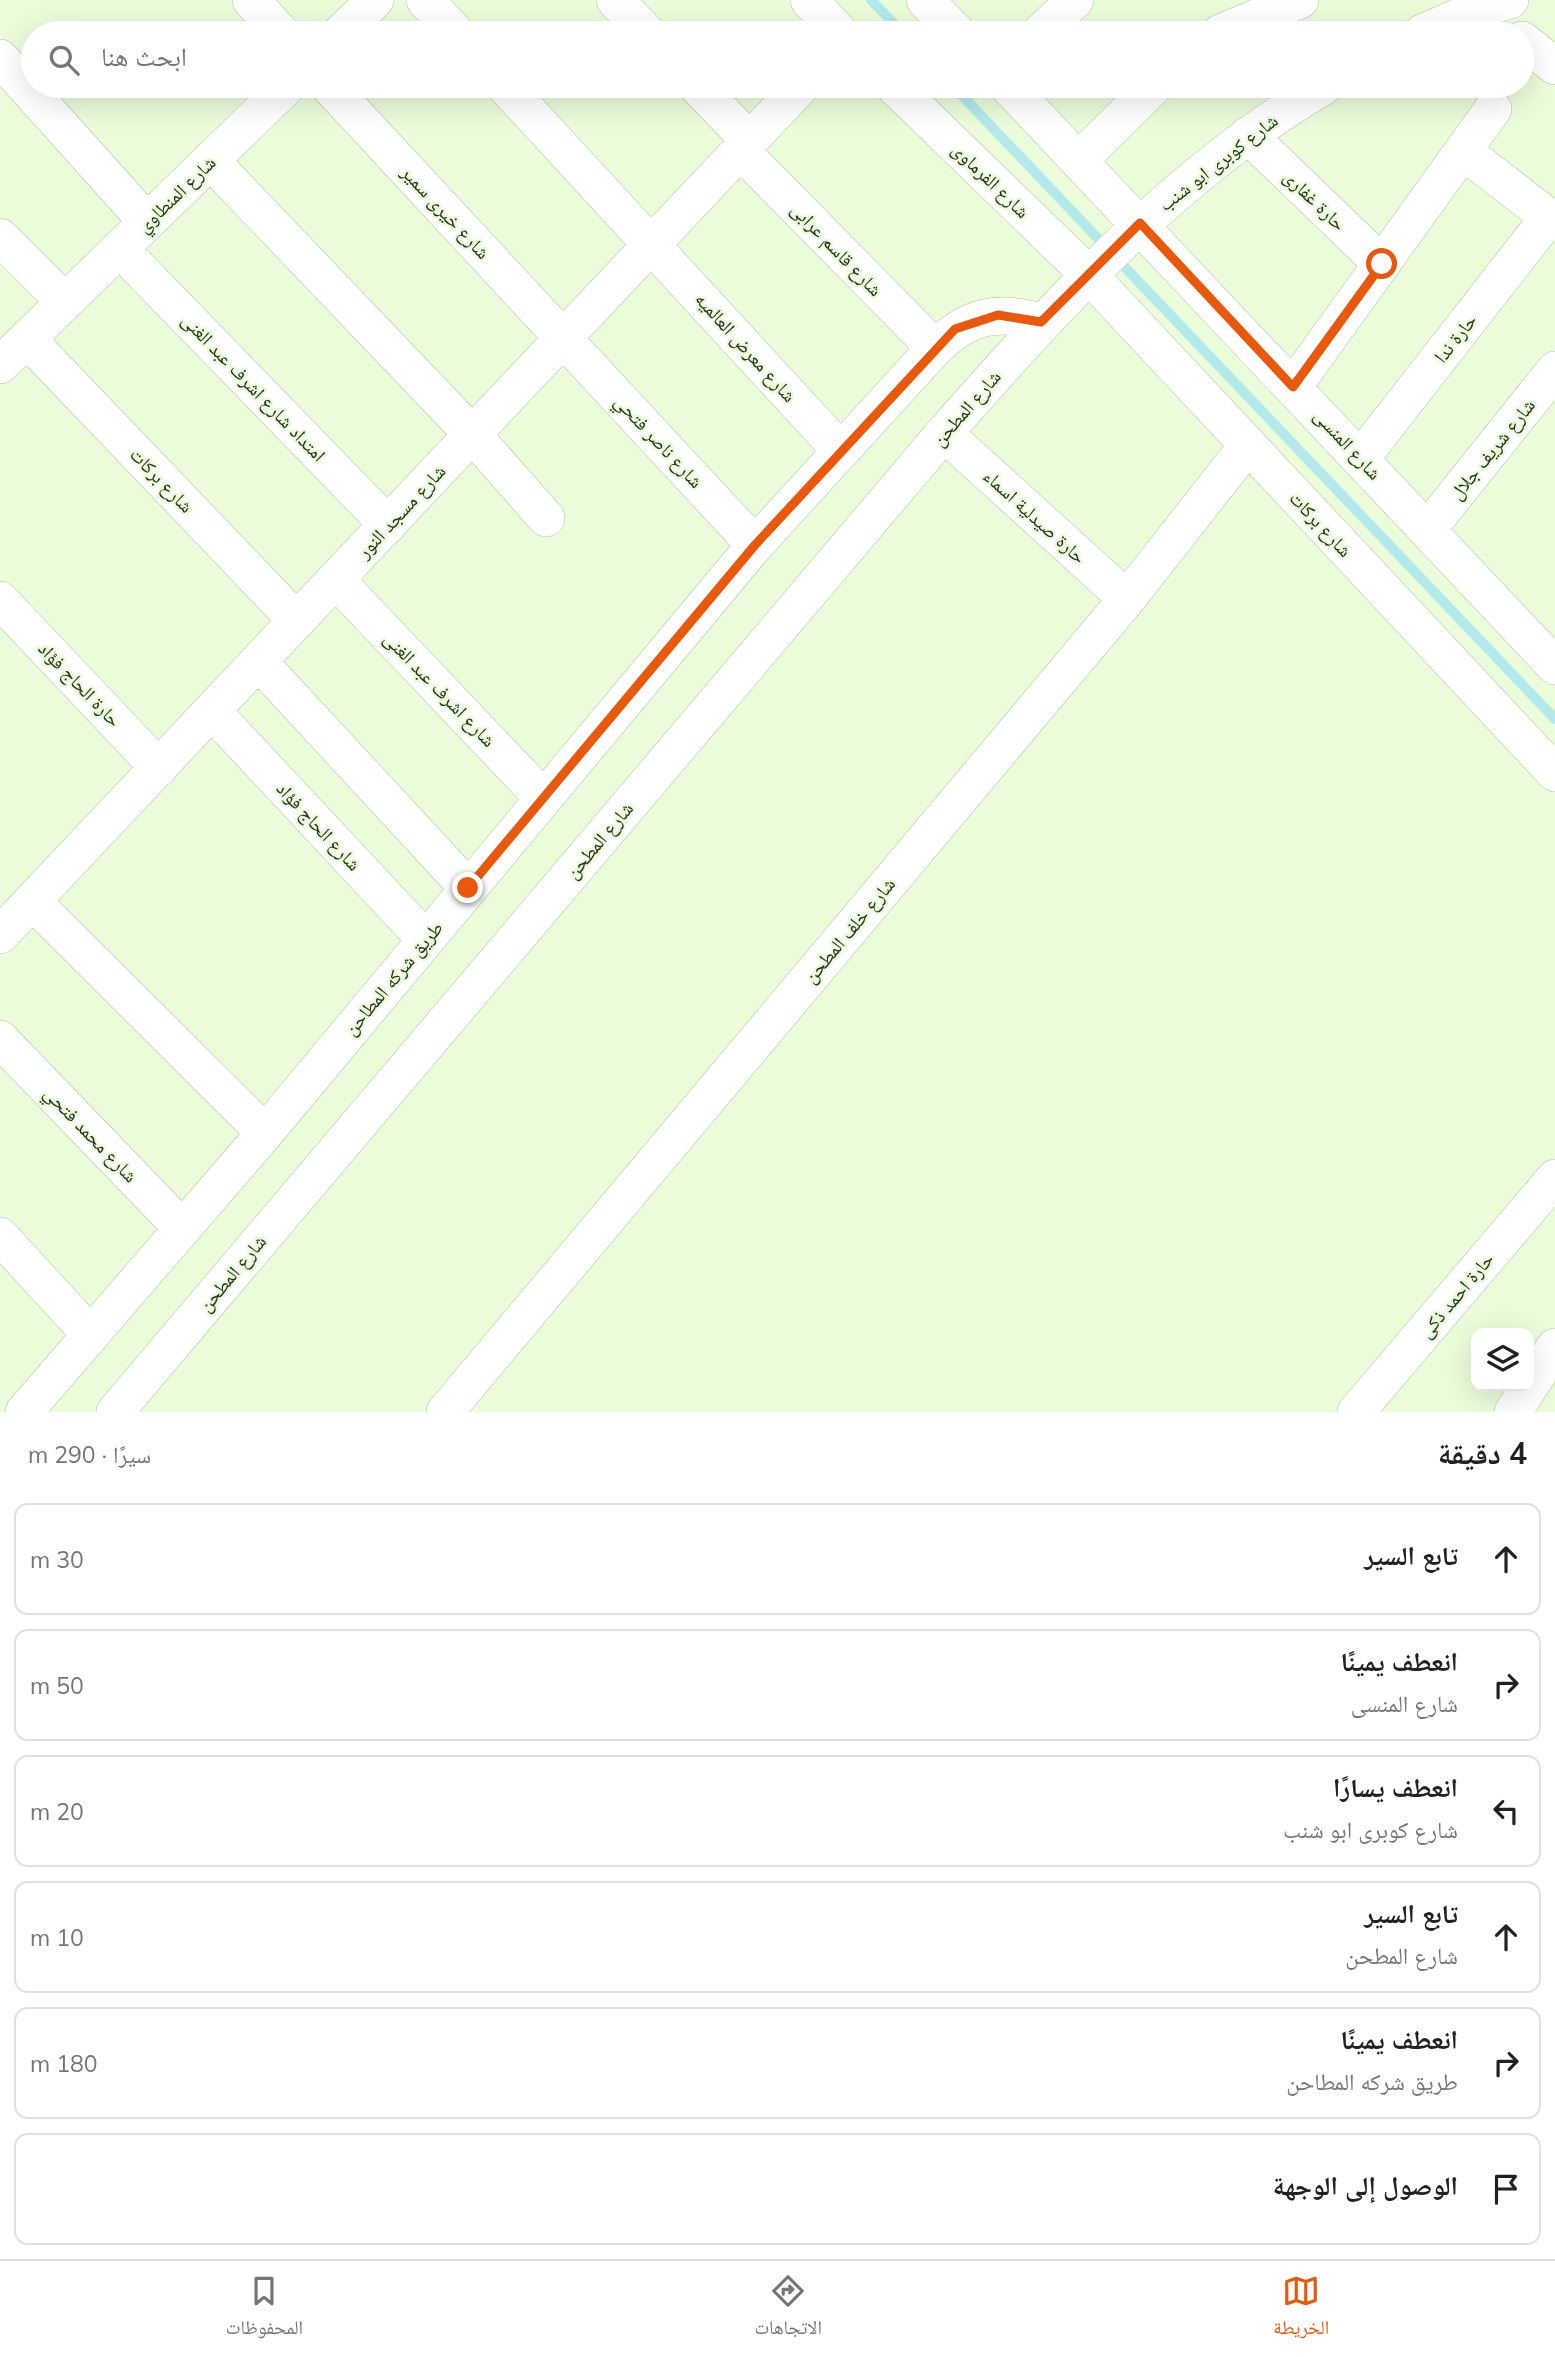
<!DOCTYPE html>
<html lang="ar">
<meta charset="utf-8">
<style>
body{margin:0;font-family:Mulish,"Noto Naskh Arabic",sans-serif;background:#f2f2f2;color:#202124;direction:rtl}
.controls{position:absolute;right:21px;bottom:21px;display:grid;overflow:hidden;border-radius:14px;box-shadow:0 7px 28px #0002}
.controls button{width:63px;height:63px;display:grid;place-items:center;padding:0;border:0;border-bottom:2px solid #e0e0e0;background:#fff;color:#202124;font:35px sans-serif}
.stop{position:absolute;width:21px;height:21px;margin:-16px;border:5px solid #ea580c;border-radius:50%;background:#fff}
.stop.end{background:#ea580c;border-color:#fff;box-shadow:0 2px 7px #0008}
.list{margin:0;padding:0;list-style:none}
h2{display:flex;justify-content:space-between;align-items:center;height:91px;margin:0;padding:0 28px;font-size:30px}
h2 small{font-size:23px;font-weight:400;color:#757577}
.list li{display:grid;grid-template-columns:46px 1fr auto;gap:21px;align-items:center;box-sizing:border-box;height:112px;margin:0 14px 14px;padding:0 14px;border:2px solid #e0e0e0;border-radius:14px}
.list b{display:block;font-size:26px;white-space:nowrap}
.list p{margin:0;font-size:23px;white-space:nowrap;color:#757577}
.list em{font-size:23px;font-style:normal;color:#757577}
.icon{flex:none;width:38px;height:38px;fill:none;stroke:currentColor;stroke-width:2;stroke-linecap:round;stroke-linejoin:round}
.map{position:relative;flex:none;width:1555px;height:1412px;overflow:hidden;direction:ltr}
.search{position:absolute;background:#fff;box-shadow:0 7px 28px #0002;left:21px;right:21px;top:21px;height:77px;display:flex;align-items:center;gap:18px;box-sizing:border-box;padding:0 24px;border-radius:38px;color:#757577;font-size:26px}
.sheet{height:847px;background:#fff}
nav{display:flex;justify-content:space-around;align-items:center;box-sizing:border-box;height:98px;border-top:2px solid #e0e0e0;background:#fff;font-size:19px;color:#757577}
nav a{display:grid;justify-items:center;gap:4px}
nav .on{color:#ea580c}
.map>svg:first-child{display:block}
.lines{fill:none;stroke-linecap:round;stroke-linejoin:round}
.stream{stroke:#b2eaec;stroke-width:10}
.minor-casing{stroke:#b0c2a1;stroke-width:38}
.minor{stroke:#fff;stroke-width:37}
.route{stroke:#ea580c;stroke-width:9}
.labels{text-anchor:middle;dominant-baseline:central;stroke-width:5;stroke-linejoin:round;paint-order:stroke}
.street-label{font-size:19px;fill:#293023;stroke:#eafcda}
</style>
<div class="map">
<svg width="1555" height="1412" viewBox="0 0 1555 1412">
<rect width="100%" height="100%" fill="#eafcda"/>
<g class="lines">
<!-- stream -->
<path class="stream" d="M871,0l32,33
M953,86l153,161
M1116,258l439,461"/>
<defs>
<path id="minor" d="M251,0l30,33
M425,0l31,33
M615,0l32,33
M809,0l31,33
M925,0l32,33
M341,33l34,-33
M1040,33l35,-33
M1220,33l80,-33
M1422,33l58,-25 30,-8
M1522,40l33,26
M0,58l147,164
M329,86l426,459
M505,86l335,364
M697,86l52,54
M894,86l194,188 467,499
M1008,86l547,580
M1248,135l134,129
M740,150l195,198
M1463,151l92,71
M210,160l262,274 74,84
M1079,160l75,-74
M0,237l65,65
M120,249l268,276
M27,339l270,282
M0,365l287,-279
M1293,387l200,-278
M944,433l183,166
M1361,458l188,-241
M1428,529l127,-159
M336,580l207,218
M0,600l159,168
M259,662l209,226
M213,712l212,227
M32,901l233,232
M0,935l801,-849
M0,1039l182,189
M0,1236l91,99
M24,1412l241,-279 490,-588 180,-197c34,-32 60,-39 106,-26
M115,1412l829,-979c114,-129 230,-259 380,-347
M445,1412l682,-813 121,-154
M1356,1412l199,-234
M1513,1412l42,-65"/>
</defs>
<!-- minor casing -->
<use href="#minor" class="minor-casing"/>
<!-- minor -->
<use href="#minor" class="minor"/>
</g>
<g class="lines">
<!-- route -->
<path class="route" d="M468,888l287,-343 200,-216 43,-14 43,7 99,-99 153,164 89,-123"/>
</g>
<g class="labels">
<!-- street labels -->
<g class="street-label">
<text transform="translate(1218 162) rotate(-38)">شارع كوبرى ابو شنب</text>
<text transform="translate(991 180) rotate(44)">شارع الفرماوى</text>
<text transform="translate(176 194) rotate(-44)">شارع المنطاوي</text>
<text transform="translate(1315 200) rotate(44)">حارة غفارى</text>
<text transform="translate(446 212) rotate(47)">شارع خيرى سمير</text>
<text transform="translate(837 249) rotate(46)">شارع قاسم عرابى</text>
<text transform="translate(1455 338) rotate(-52)">حارة ندا</text>
<text transform="translate(746 347) rotate(48)">شارع معرض العالميه</text>
<text transform="translate(254 387) rotate(46)">امتداد شارع اشرف عبد الغنى</text>
<text transform="translate(966 408) rotate(-49)">شارع المطحن</text>
<text transform="translate(659 441) rotate(47)">شارع ناصر فتحي</text>
<text transform="translate(1348 444) rotate(47)">شارع المنسى</text>
<text transform="translate(1492 449) rotate(-51)">شارع شريف جلال</text>
<text transform="translate(162 480) rotate(46)">شارع بركات</text>
<text transform="translate(401 511) rotate(-47)">شارع مسجد النور</text>
<text transform="translate(1035 516) rotate(42)">حارة صيدلية اسماء</text>
<text transform="translate(1321 524) rotate(47)">شارع بركات</text>
<text transform="translate(80 684) rotate(46)">حارة الحاج فؤاد</text>
<text transform="translate(440 689) rotate(46)">شارع اشرف عبد الغنى</text>
<text transform="translate(319 826) rotate(47)">شارع الحاج فؤاد</text>
<text transform="translate(599 840) rotate(-50)">شارع المطحن</text>
<text transform="translate(849 930) rotate(-50)">شارع خلف المطحن</text>
<text transform="translate(393 978) rotate(-50)">طريق شركه المطاحن</text>
<text transform="translate(91 1134) rotate(46)">شارع محمد فتحي</text>
<text transform="translate(232 1273) rotate(-50)">شارع المطحن</text>
<text transform="translate(1456 1295) rotate(-50)">حارة احمد ذكى</text>
</g>
</g>
</svg>
<div class="controls">
<button><svg class="icon" aria-label="layers" viewBox="0 0 24 24"><path d="M12 4l9 5-9 5-9-5zM3 14l9 5 9-5"/></svg></button>
</div>
<div class="stop" style="left:1382px;top:264px"></div>
<div class="stop end" style="left:468px;top:888px"></div>
<div class="search"><svg class="icon" aria-label="search" viewBox="0 0 24 24"><circle cx="10" cy="10" r="6"/><path d="M15 15l6 6"/></svg>ابحث هنا</div>
</div>
<section class="sheet">
<h2>4 دقيقة<small>سيرًا · 290 m</small></h2>
<ul class="list">
<li><svg class="icon" aria-label="ahead" viewBox="0 0 24 24"><path d="M12 20V5M6 11l6-6 6 6"/></svg><div><b>تابع السير</b></div><em>30 m</em></li>
<li><svg class="icon" aria-label="right" viewBox="0 0 24 24"><path d="M7 20v-9h11M14 6l5 5-5 5"/></svg><div><b>انعطف يمينًا</b><p>شارع المنسى</p></div><em>50 m</em></li>
<li><svg class="icon" aria-label="left" viewBox="0 0 24 24"><path d="M17 20v-9H6M10 6l-5 5 5 5"/></svg><div><b>انعطف يسارًا</b><p>شارع كوبرى ابو شنب</p></div><em>20 m</em></li>
<li><svg class="icon" aria-label="ahead" viewBox="0 0 24 24"><path d="M12 20V5M6 11l6-6 6 6"/></svg><div><b>تابع السير</b><p>شارع المطحن</p></div><em>10 m</em></li>
<li><svg class="icon" aria-label="right" viewBox="0 0 24 24"><path d="M7 20v-9h11M14 6l5 5-5 5"/></svg><div><b>انعطف يمينًا</b><p>طريق شركه المطاحن</p></div><em>180 m</em></li>
<li><svg class="icon" aria-label="arrive" viewBox="0 0 24 24"><path d="M6 21V4h12l-3 4 3 4H6"/></svg><div><b>الوصول إلى الوجهة</b></div></li>
</ul>
</section>
<nav>
<a class="on"><svg class="icon" aria-label="map" viewBox="0 0 24 24"><path d="M3 6l6-2 6 2 6-2v14l-6 2-6-2-6 2zM9 4v14M15 6v14"/></svg>الخريطة</a>
<a><svg class="icon" aria-label="directions" viewBox="0 0 24 24"><path d="M12 3l9 9-9 9-9-9zM9 14v-3h6M13 9l2 2-2 2"/></svg>الاتجاهات</a>
<a><svg class="icon" aria-label="saved" viewBox="0 0 24 24"><path d="M7 4h10v16l-5-4-5 4z"/></svg>المحفوظات</a>
</nav>
